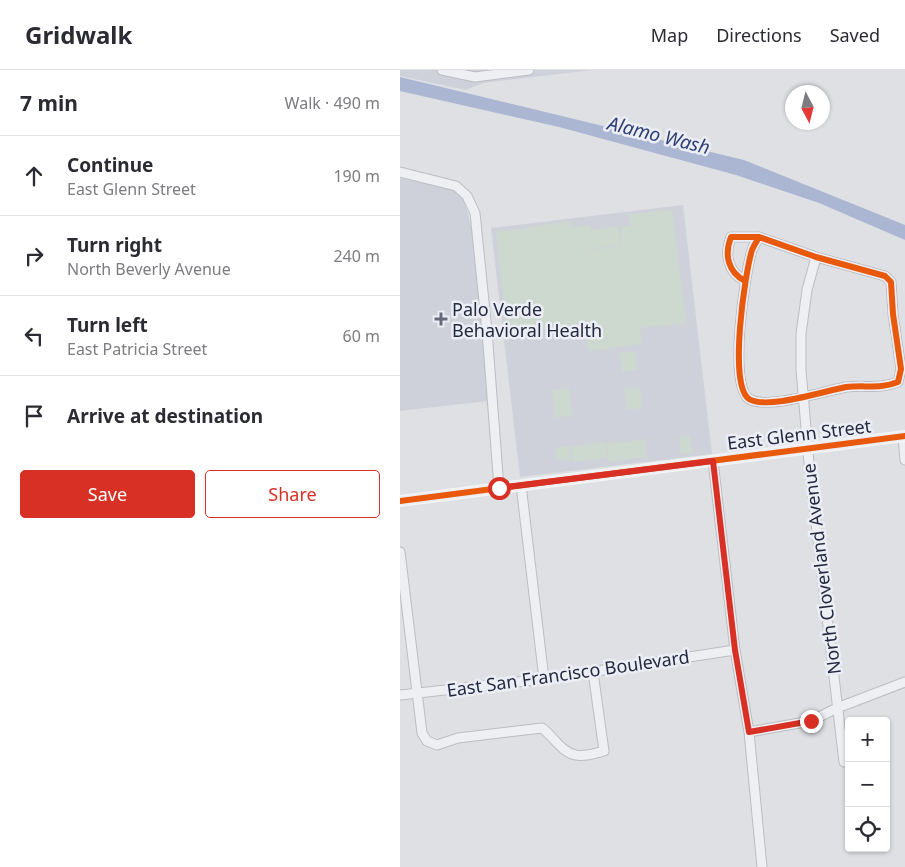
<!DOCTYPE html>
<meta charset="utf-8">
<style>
body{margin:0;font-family:"Noto Sans",sans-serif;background:#f2f2f3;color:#2b2b33}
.controls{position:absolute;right:15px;bottom:15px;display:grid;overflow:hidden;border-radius:5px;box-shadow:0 1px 4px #0004}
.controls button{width:45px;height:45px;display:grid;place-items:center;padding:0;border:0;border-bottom:1px solid #e1e1e2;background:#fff;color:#2b2b33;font:25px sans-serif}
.compass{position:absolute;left:385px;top:15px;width:45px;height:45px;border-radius:50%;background:#fff;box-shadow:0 1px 4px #0004;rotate:173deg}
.stop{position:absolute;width:15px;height:15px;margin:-11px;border:4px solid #d93025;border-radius:50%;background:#fff}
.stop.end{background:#d93025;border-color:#fff;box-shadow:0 1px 5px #0008}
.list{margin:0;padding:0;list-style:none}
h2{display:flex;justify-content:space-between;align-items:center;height:65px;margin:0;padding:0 20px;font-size:21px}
h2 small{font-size:16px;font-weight:400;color:#7c7c81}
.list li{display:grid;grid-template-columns:32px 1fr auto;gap:15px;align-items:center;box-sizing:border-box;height:80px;padding:0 20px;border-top:1px solid #e1e1e2}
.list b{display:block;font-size:19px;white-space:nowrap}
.list p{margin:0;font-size:16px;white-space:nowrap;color:#7c7c81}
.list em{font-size:16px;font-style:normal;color:#7c7c81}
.actions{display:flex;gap:10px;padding:15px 20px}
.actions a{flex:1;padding:11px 0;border:1px solid #d93025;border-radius:5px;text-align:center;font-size:18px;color:#d93025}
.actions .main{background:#d93025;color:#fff}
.icon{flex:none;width:28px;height:28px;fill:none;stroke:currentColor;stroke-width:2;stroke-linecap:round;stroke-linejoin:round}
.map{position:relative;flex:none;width:505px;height:797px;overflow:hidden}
header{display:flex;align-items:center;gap:30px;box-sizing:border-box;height:70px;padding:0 25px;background:#fff;border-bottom:1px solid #e1e1e2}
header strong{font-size:24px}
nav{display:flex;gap:28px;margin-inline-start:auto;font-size:18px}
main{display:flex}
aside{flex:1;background:#fff}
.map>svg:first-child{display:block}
.built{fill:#cfd1da}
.green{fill:#cdd8cf}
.water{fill:#abb6d2}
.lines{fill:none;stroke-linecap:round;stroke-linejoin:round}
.street-casing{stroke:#bcbdc2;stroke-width:11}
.street{stroke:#eeeff2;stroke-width:9}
.secondary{stroke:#f3f4f5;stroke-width:12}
.cycleway-casing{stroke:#eceef5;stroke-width:9}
.cycleway{stroke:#e8590c;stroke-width:6}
.route{stroke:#d93025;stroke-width:6}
.poi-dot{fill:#666979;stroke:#eceef5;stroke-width:2}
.labels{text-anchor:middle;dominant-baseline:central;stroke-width:5;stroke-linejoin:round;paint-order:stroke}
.poi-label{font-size:18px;fill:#25293f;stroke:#eceef5;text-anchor:start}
.street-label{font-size:18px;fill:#25293f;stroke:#eceef5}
.water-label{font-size:19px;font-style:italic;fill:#2d3f75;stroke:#eceef5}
</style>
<header>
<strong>Gridwalk</strong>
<nav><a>Map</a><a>Directions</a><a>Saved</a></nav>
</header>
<main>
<aside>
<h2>7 min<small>Walk · 490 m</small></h2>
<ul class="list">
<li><svg class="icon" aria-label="ahead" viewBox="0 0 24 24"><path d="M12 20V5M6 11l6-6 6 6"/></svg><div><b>Continue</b><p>East Glenn Street</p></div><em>190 m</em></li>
<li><svg class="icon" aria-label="right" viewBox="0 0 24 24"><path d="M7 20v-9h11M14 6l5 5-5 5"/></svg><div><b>Turn right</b><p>North Beverly Avenue</p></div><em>240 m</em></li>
<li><svg class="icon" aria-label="left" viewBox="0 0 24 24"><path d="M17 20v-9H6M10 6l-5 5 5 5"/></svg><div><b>Turn left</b><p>East Patricia Street</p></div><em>60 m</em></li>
<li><svg class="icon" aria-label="arrive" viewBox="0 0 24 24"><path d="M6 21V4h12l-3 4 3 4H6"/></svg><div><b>Arrive at destination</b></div></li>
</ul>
<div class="actions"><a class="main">Save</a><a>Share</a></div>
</aside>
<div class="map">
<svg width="505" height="797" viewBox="0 0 505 797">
<rect width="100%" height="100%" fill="#dfe0e4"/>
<!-- built -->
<path class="built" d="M0,0h192l-109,13 -17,7 -66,-14z
M0,108l53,12 11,9 10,38 15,164 -89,10z
M283,135l29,249 -192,23 -29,-249z"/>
<!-- green -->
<path class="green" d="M272,140l14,113 -46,5 1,16 -52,7 -4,-28 -78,11 -11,-102 76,-11 1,6 17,-2 1,5 27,-4 3,19 -45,6 46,-5 -1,-19 9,-2 -1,-11z
M235,281l2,19 -15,2 -3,-19z
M240,317l2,21 -15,2 -3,-21z
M169,318l3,27 -17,3 -3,-28z
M289,365l3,19h-11l-2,-16z
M244,369l3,18 -38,5 -3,-18z
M205,372l2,16 -34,4 -2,-15z
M169,376l1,14 -13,1 -1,-13z"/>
<!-- water -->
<path class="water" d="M0,7l344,83 161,65v15l-86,-37 -83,-28 -177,-48 -159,-36z"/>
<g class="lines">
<defs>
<path id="street" d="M42,0l33,7 54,-7
M0,102l56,14 11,10 8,17 12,118 12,157
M416,187l-9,33 -6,44v36l8,93 35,299
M345,211c-17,-9 -21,-26 -14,-44h28l57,20 69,19 6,6 2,32 8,55 -3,13c-17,7 -34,3 -52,5 -22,4 -79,23 -97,12 -21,-14 -4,-126 3,-149 2,-5 5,-9 7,-13
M503,366l2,24
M313,391l22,189 14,82 13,135
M121,415l23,194
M0,482l22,181 5,8 10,4 21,-7 84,-10c11,8 20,25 34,27 8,2 20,-2 28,-4l-11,-79
M0,625l144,-16 191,-29
M349,662l62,-11 26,-13 68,-26"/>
</defs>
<!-- street casing -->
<use href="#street" class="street-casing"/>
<!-- street -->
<use href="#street" class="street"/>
<!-- secondary -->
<path class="secondary" d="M0,431l505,-65"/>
<defs>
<path id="cycleway" d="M345,211c-17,-9 -21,-26 -14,-44h28l57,20 69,19 6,6 2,32 8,55 -3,13c-17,7 -34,3 -52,5 -22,4 -79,23 -97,12 -21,-14 -4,-126 3,-149 2,-5 5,-9 7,-13
M0,431l505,-65"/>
</defs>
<!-- cycleway casing -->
<use href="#cycleway" class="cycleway-casing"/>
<!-- cycleway -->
<use href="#cycleway" class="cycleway"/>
</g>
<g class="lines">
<!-- route -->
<path class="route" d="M99,418l214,-27 22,189 14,82 62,-11"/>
</g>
<!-- markers -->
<path class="poi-dot" d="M38.5 241.5h5v5h5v5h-5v5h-5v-5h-5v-5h5z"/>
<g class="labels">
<!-- poi labels -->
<g class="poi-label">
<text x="52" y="239">Palo Verde<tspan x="52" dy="21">Behavioral Health</tspan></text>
</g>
<!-- street labels -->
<g class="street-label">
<text transform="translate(399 364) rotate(-7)">East Glenn Street</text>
<text transform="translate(421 499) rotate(-97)">North Cloverland Avenue</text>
<text transform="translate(168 603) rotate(-8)">East San Francisco Boulevard</text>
</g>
<!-- water labels -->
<g class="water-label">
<text transform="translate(259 65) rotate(14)">Alamo Wash</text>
</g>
</g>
</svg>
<div class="controls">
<button>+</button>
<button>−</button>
<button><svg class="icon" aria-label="locate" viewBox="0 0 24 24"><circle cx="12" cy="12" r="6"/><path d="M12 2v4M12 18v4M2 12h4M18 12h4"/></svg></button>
</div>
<svg class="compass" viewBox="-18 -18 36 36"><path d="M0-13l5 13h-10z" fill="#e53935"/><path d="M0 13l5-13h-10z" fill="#7c7c81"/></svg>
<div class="stop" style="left:99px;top:418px"></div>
<div class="stop end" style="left:411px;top:651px"></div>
</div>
</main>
